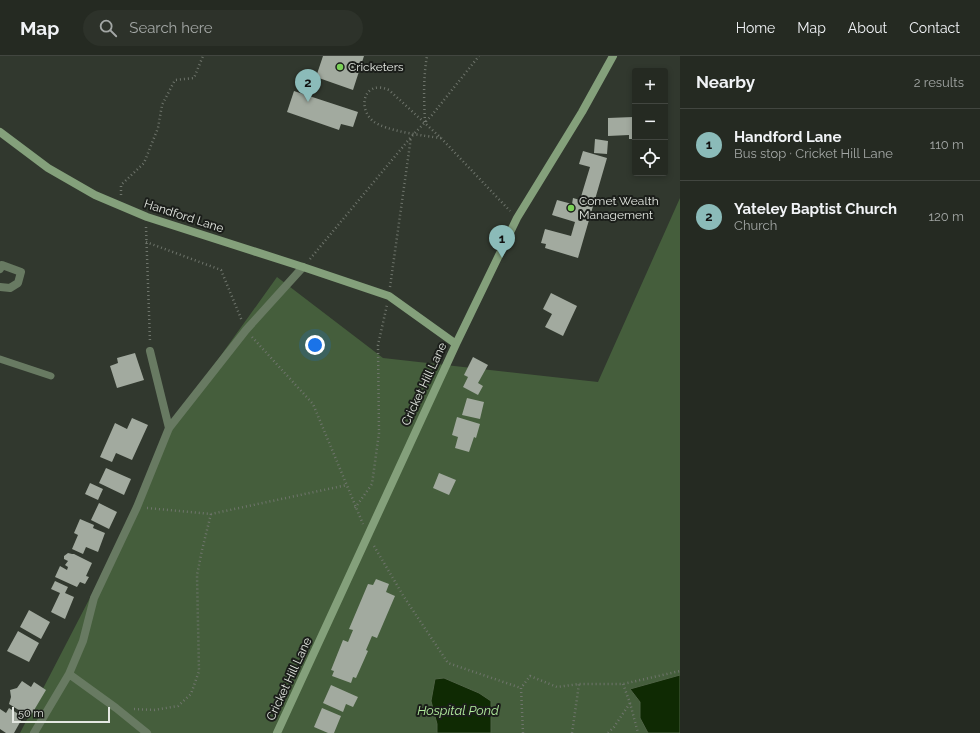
<!DOCTYPE html>
<meta charset="utf-8">
<style>
body{margin:0;font-family:Raleway,sans-serif;background:#2d322a;color:#f1f3f6}
.controls{position:absolute;right:12px;top:12px;display:grid;overflow:hidden;border-radius:4px;box-shadow:0 2px 6px #0003}
.controls button{width:36px;height:36px;display:grid;place-items:center;padding:0;border:0;border-bottom:1px solid #424640;background:#252a22;color:#f1f3f6;font:20px sans-serif}
.scale{position:absolute;left:12px;bottom:10px;width:98px;box-sizing:border-box;padding-left:4px;border:2px solid #e3e7e1;border-top:0;font-size:11px;line-height:14px;white-space:nowrap;color:#e3e7e1;-webkit-text-stroke:3px #1b1e1a;paint-order:stroke}
.you{position:absolute;left:315px;top:289px;width:14px;height:14px;margin:-10px;border:3px solid #fff;border-radius:50%;background:#1a73e8;box-shadow:0 0 0 6px #1a73e833}
.badge{display:grid;place-items:center;width:26px;height:26px;border-radius:50%;background:#8bbbb9;color:#111;font-size:13px;font-weight:700}
.pin{position:absolute;translate:-50% -33px;filter:drop-shadow(0 1px 2px #0008)}
.pin::after{content:'';position:absolute;top:21px;width:14px;height:12px;background:inherit;clip-path:polygon(0 0,100% 0,50% 100%)}
.list{margin:0;padding:0;list-style:none}
h2{display:flex;justify-content:space-between;align-items:center;height:52px;margin:0;padding:0 16px;font-size:17px}
h2 small{font-size:13px;font-weight:400;color:#a3a7a5}
.list li{display:grid;grid-template-columns:26px 1fr auto;gap:12px;align-items:center;box-sizing:border-box;height:72px;padding:0 16px;border-top:1px solid #424640}
.list b{display:block;font-size:15px;white-space:nowrap}
.list p{margin:0;font-size:13px;white-space:nowrap;color:#a3a7a5}
.list em{font-size:13px;font-style:normal;color:#a3a7a5}
.icon{flex:none;width:22px;height:22px;fill:none;stroke:currentColor;stroke-width:2;stroke-linecap:round;stroke-linejoin:round}
.map{position:relative;flex:none;width:680px;height:677px;overflow:hidden}
header{display:flex;align-items:center;gap:24px;box-sizing:border-box;height:56px;padding:0 20px;background:#252a22;border-bottom:1px solid #424640}
header strong{font-size:19px}
nav{display:flex;gap:22px;margin-inline-start:auto;font-size:14px}
.search{width:280px;height:36px;background:#2d322a;display:flex;align-items:center;gap:10px;box-sizing:border-box;padding:0 14px;border-radius:22px;color:#a3a7a5;font-size:15px}
main{display:flex}
aside{flex:1;background:#252a22}
.map>svg:first-child{display:block}
.green{fill:#455e3c}
.water{fill:#0f2a03;stroke:#4f6346}
.building{fill:#a2aa9f}
.lines{fill:none;stroke-linecap:round;stroke-linejoin:round}
.path{stroke:#6f756c;stroke-width:2.5;stroke-dasharray:1 3;stroke-linecap:butt}
.lane{stroke:#687a62;stroke-width:7}
.street{stroke:#687a62;stroke-width:8}
.secondary{stroke:#84a07b;stroke-width:8}
.poi-dot{fill:#7ad157;stroke:#1b1e1a;stroke-width:1.5}
.labels{text-anchor:middle;dominant-baseline:central;stroke-width:4;stroke-linejoin:round;paint-order:stroke}
.poi-label{font-size:12px;fill:#e3e7e1;stroke:#1b1e1a;text-anchor:start}
.street-label{font-size:12px;fill:#e3e7e1;stroke:#1b1e1a}
.water-label{font-size:13px;font-style:italic;fill:#b2ec9e;stroke:#1b1e1a}
</style>
<header>
<strong>Map</strong>
<div class="search"><svg class="icon" aria-label="search" viewBox="0 0 24 24"><circle cx="10" cy="10" r="6"/><path d="M15 15l6 6"/></svg>Search here</div>
<nav><a>Home</a><a>Map</a><a>About</a><a>Contact</a></nav>
</header>
<main>
<div class="map">
<svg width="680" height="677" viewBox="0 0 680 677">
<rect width="100%" height="100%" fill="#31382e"/>
<!-- green -->
<path class="green" d="M680,142v535h-660l117,-226 32,-79 108,-151 106,81 215,24z"/>
<!-- water -->
<path class="water" d="M680,619v58h-32l-8,-15v-16l-10,-13z
M444,622l35,15 12,8v32h-54v-9l-6,-23 4,-22z"/>
<!-- building -->
<path class="building" d="M323,0h41l-11,34 -37,-13z
M294,35l64,21 -5,15 -12,-3 -2,6 -52,-18z
M633,47h2v36h-6v-4l-21,1v-18l25,-1z
M595,83l13,2 -1,13 -13,-1z
M583,95l24,7 -29,100 -33,-10 1,-4 -5,-1 4,-14 26,7 4,-14 -23,-7 5,-15 15,4 1,-6 7,2 10,-33 -11,-3z
M551,237l26,13 -14,30 -18,-9 7,-13 -9,-5z
M135,297l9,27 -27,8 -7,-22 8,-3 -1,-5z
M473,301l15,8 -10,18 5,3 -5,9 -15,-8 5,-10 -4,-2z
M467,342l17,4 -4,17 -18,-4z
M457,361l23,7 -4,14 -2,-1 -5,15 -14,-4 3,-11 -6,-2z
M132,362l16,7 -16,35 -16,-7 -4,9 -12,-5 15,-34 12,6z
M106,412l25,11 -7,16 -25,-12z
M439,417l17,7 -7,15 -16,-7z
M90,427l13,6 -5,11 -13,-6z
M99,447l18,9 -8,17 -18,-9z
M80,463l14,6 -1,3 12,5 -7,19 -12,-5 -3,7 -11,-5 6,-14 -4,-2z
M68,497l4,1h2l18,9 -6,13 3,1 -4,7 -5,-2 -3,5 -22,-10 5,-11 7,4 1,-3 -3,-2 3,-4 -4,-2v-3z
M376,523l13,5 -3,8 9,4 -18,42 -5,-2 -6,14 2,1 -12,27 -3,-1 -2,6 -19,-7 2,-5 -3,-1 12,-30 5,2 5,-12 -4,-1 19,-45 5,1z
M55,525l13,6 -3,6 9,4 -9,22 -14,-7 9,-19 -9,-4z
M29,554l21,12 -9,17 -21,-12z
M18,575l21,12 -10,19 -22,-11z
M22,625l9,6 3,-5 12,8 -16,27 -21,-13 2,-7 -1,-7 7,-2z
M331,629l27,12 -5,10 -7,-3 -3,8 -20,-9z
M9,652l14,9 -9,16h-8l-6,-4v-20l6,4z
M322,652l19,8 -7,17h-6l-14,-6z"/>
<g class="lines">
<!-- path -->
<path class="path" d="M425,66c-1,-22 -2,-43 2,-66
M441,82c-16,-2 -56,-7 -68,-17 -16,-13 -9,-42 16,-31l52,48 69,73
M121,139v-10l23,-22 14,-35 4,-23 13,-25 19,-2 9,-22
M146,171l4,115
M146,186l75,28 21,51
M310,203l101,-122 21,-22 47,-59
M390,231l21,-150
M252,281l61,67 50,120
M147,452l64,6 136,-29
M355,452l17,-24 7,-51 -1,-88 9,-40
M374,490l30,51 44,66 73,25
M623,628l7,19 8,30
M134,653l20,1 24,-4 13,-12 8,-23 -2,-96 5,-25 9,-36
M523,677l-2,-45 9,-12 27,11 22,-3h44l57,-13
M572,677l7,-49
M608,677l6,-6 16,-24"/>
<!-- lane -->
<path class="lane" d="M0,303l51,17"/>
<!-- street -->
<path class="street" d="M0,213l2,-4 19,7 -3,11 -8,5 -10,-1
M150,295l19,77
M69,618l47,34 31,25
M34,677l35,-59 14,-33 11,-43 43,-91 32,-79 77,-98 57,-63"/>
<!-- secondary -->
<path class="secondary" d="M0,76l48,36 47,27 52,22 156,50 86,29 67,48
M277,677l179,-389 61,-126 65,-106 31,-56"/>
</g>
<!-- markers -->
<g class="poi-dot">
<circle cx="340" cy="11" r="4"/>
<circle cx="571" cy="152" r="4"/>
</g>
<g class="labels">
<!-- poi labels -->
<g class="poi-label">
<text x="348" y="11">Cricketers</text>
<text x="579" y="145">Comet Wealth<tspan x="579" dy="14">Management</tspan></text>
</g>
<!-- street labels -->
<g class="street-label">
<text transform="translate(184 160) rotate(18)">Handford Lane</text>
<text transform="translate(424 328) rotate(-65)">Cricket Hill Lane</text>
<text transform="translate(289 623) rotate(-65)">Cricket Hill Lane</text>
</g>
<!-- water labels -->
<g class="water-label">
<text x="458" y="654">Hospital Pond</text>
</g>
</g>
</svg>
<div class="controls">
<button>+</button>
<button>−</button>
<button><svg class="icon" aria-label="locate" viewBox="0 0 24 24"><circle cx="12" cy="12" r="6"/><path d="M12 2v4M12 18v4M2 12h4M18 12h4"/></svg></button>
</div>
<div class="scale">50 m</div>
<div class="you"></div>
<div class="pin badge" style="left:502px;top:202px">1</div>
<div class="pin badge" style="left:308px;top:46px">2</div>
</div>
<aside>
<h2>Nearby<small>2 results</small></h2>
<ul class="list">
<li><span class="badge">1</span><div><b>Handford Lane</b><p>Bus stop · Cricket Hill Lane</p></div><em>110 m</em></li>
<li><span class="badge">2</span><div><b>Yateley Baptist Church</b><p>Church</p></div><em>120 m</em></li>
</ul>
</aside>
</main>
